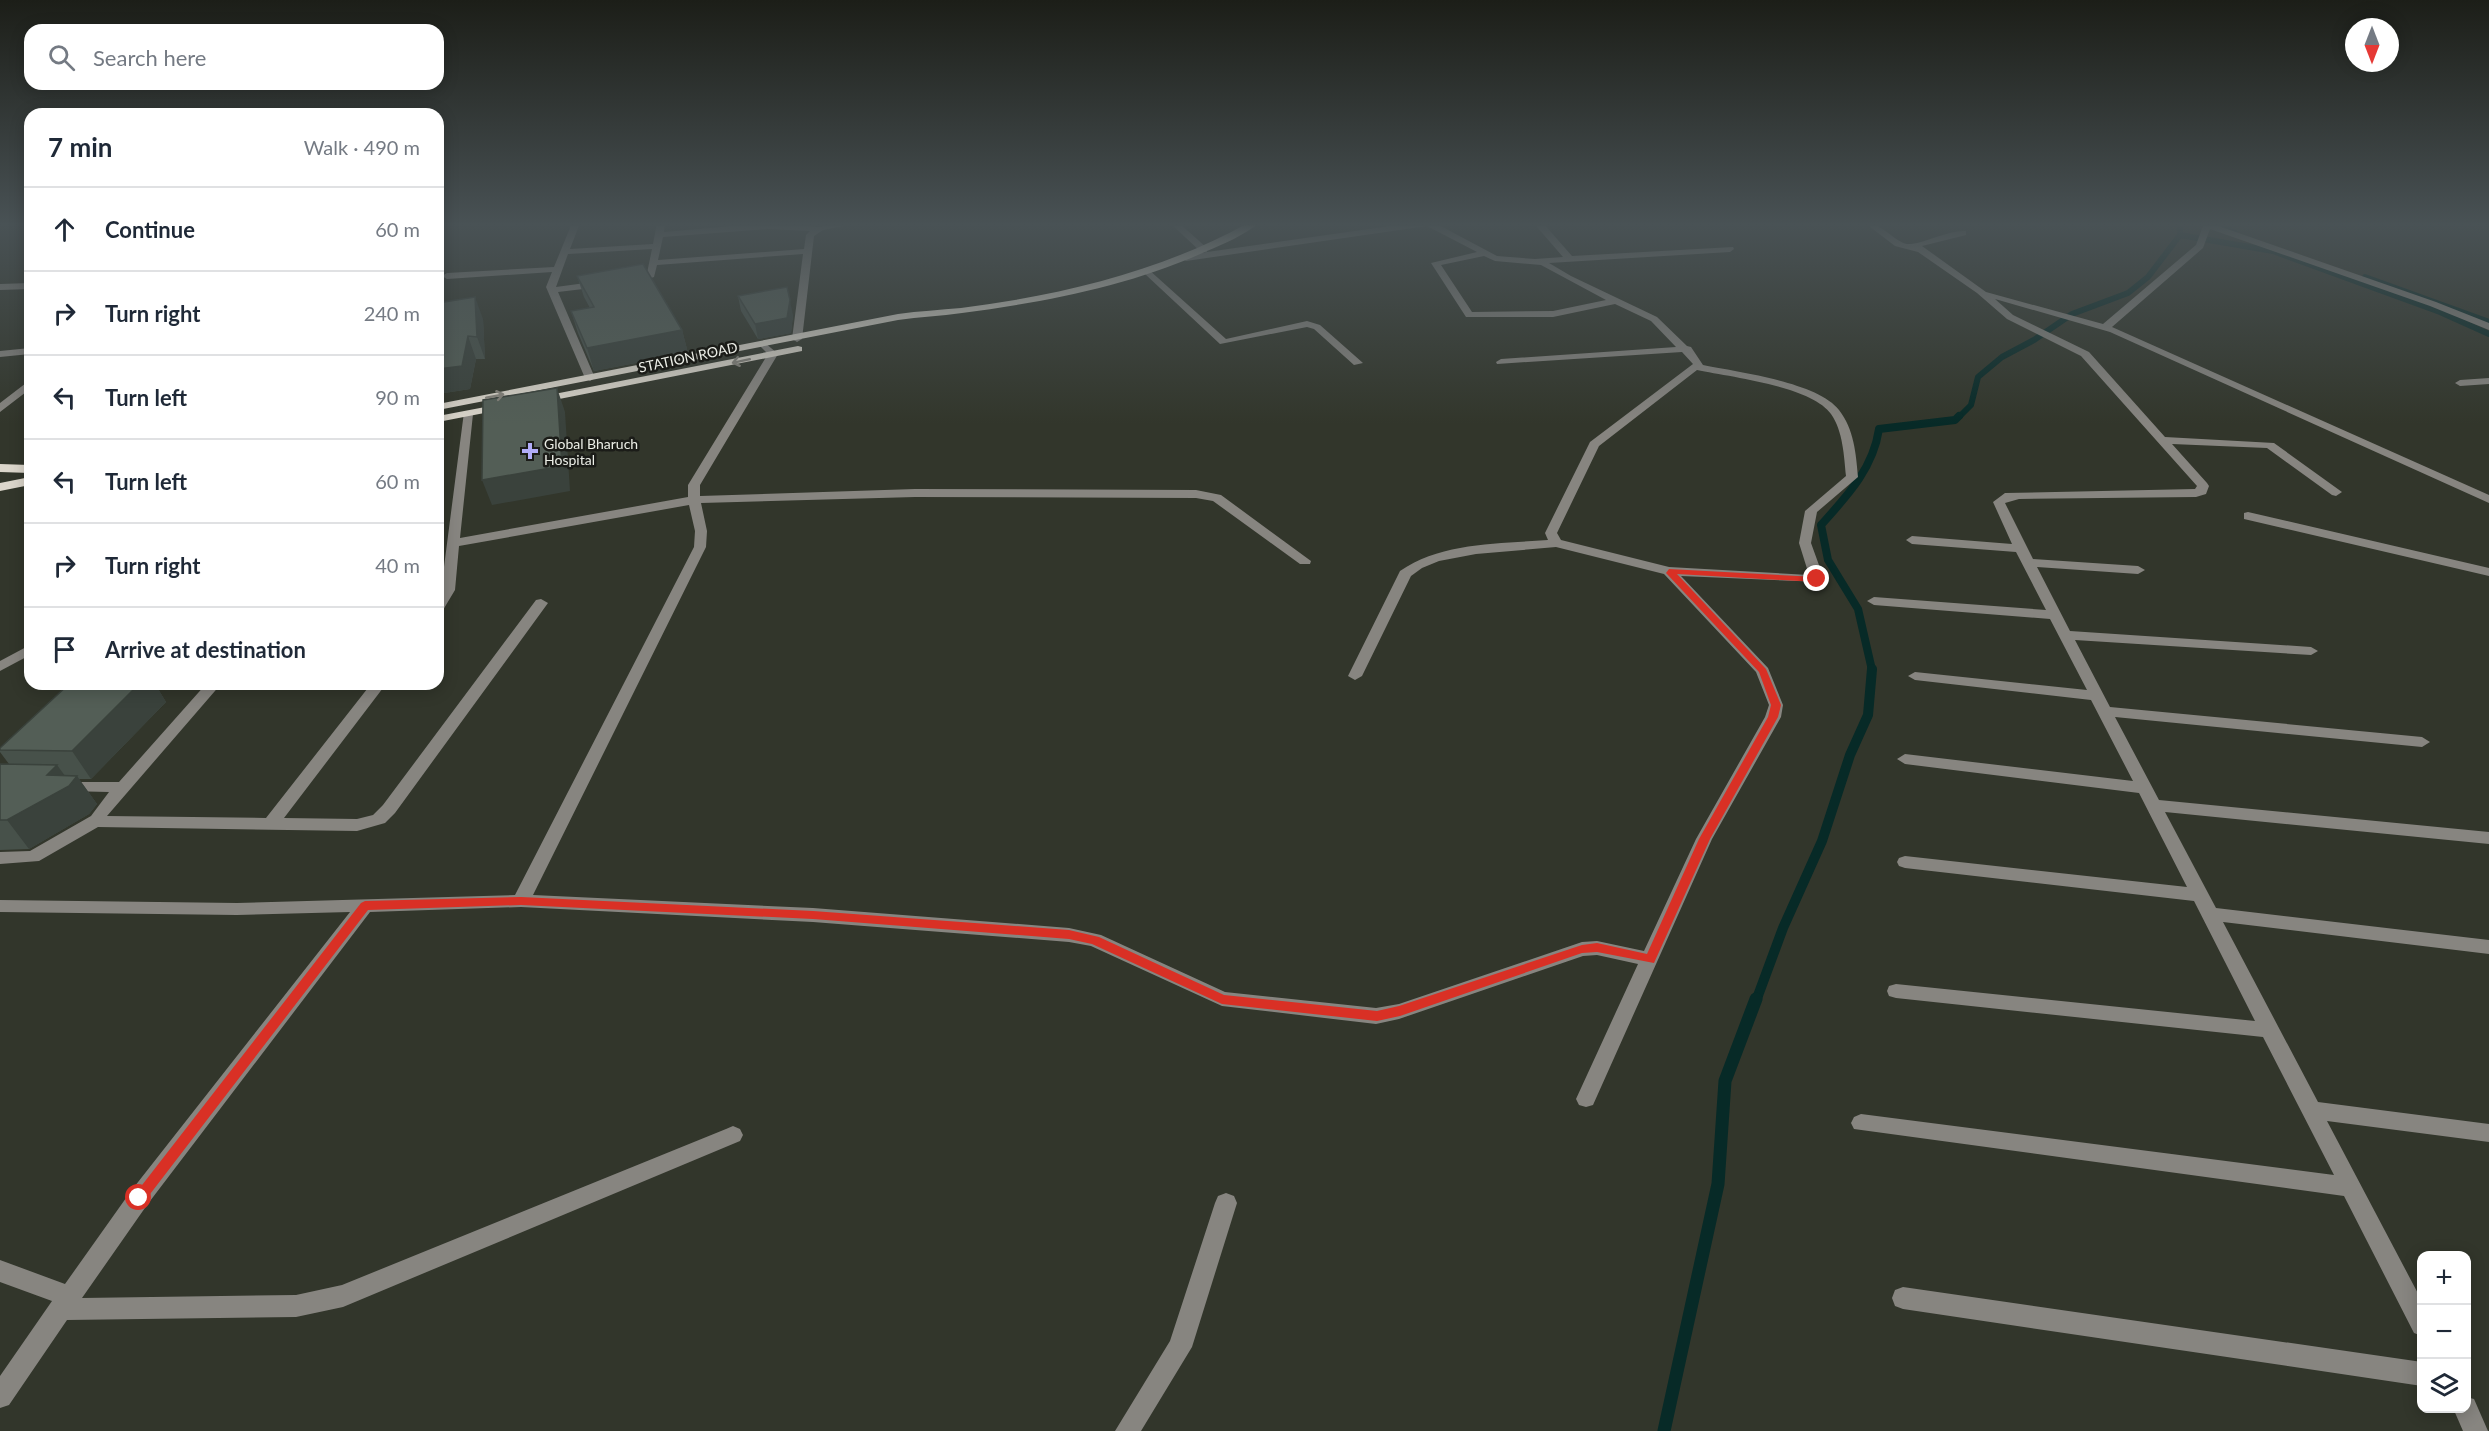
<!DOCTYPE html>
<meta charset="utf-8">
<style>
body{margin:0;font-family:Lato,sans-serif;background:#f2f2f3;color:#1f2937}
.controls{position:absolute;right:18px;bottom:18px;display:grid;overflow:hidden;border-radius:12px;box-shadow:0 3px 15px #0003}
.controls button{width:54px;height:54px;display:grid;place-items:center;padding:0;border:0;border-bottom:2px solid #e0e1e3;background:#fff;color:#1f2937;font:30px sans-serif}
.compass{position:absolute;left:2345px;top:18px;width:54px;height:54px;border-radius:50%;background:#fff;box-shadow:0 3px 15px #0003;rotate:180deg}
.stop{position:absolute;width:18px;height:18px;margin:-14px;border:4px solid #d93025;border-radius:50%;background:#fff}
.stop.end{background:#d93025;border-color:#fff;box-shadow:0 2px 6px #0008}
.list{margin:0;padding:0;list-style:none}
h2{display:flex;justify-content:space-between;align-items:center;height:78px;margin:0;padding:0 24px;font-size:26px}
h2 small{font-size:20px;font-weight:400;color:#747a83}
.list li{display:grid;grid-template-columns:39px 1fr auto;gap:18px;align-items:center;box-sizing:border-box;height:84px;padding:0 24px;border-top:2px solid #e0e1e3}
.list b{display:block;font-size:22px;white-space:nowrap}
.list em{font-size:20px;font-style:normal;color:#747a83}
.icon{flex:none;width:33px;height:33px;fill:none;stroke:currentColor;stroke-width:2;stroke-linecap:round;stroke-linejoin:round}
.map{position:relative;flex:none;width:2489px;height:1431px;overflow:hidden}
.search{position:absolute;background:#fff;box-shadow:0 3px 15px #0003;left:24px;top:24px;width:420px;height:66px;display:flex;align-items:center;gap:15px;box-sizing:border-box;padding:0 21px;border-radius:18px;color:#747a83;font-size:22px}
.panel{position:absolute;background:#fff;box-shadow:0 3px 15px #0003;left:24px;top:108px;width:420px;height:582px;border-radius:18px}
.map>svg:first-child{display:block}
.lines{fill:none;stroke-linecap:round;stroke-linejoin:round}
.stream-far3{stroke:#072a27;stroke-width:6}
.stream-far2{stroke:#072a27;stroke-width:8}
.stream-far1{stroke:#072a27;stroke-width:10}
.stream{stroke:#072a27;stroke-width:13}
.minor{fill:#878580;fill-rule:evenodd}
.major{fill:#dbd6cb;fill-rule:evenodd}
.wall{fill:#47514a}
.shaded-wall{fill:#3a423c}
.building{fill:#535e56;stroke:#3a423c;stroke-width:1.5}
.oneway{stroke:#85827a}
.route{fill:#d93025}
.poi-dot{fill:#b2adf9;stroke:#1b1c18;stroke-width:2}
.labels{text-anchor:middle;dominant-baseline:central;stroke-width:5;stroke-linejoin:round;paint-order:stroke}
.far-street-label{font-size:14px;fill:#eceee7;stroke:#1b1c18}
.far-poi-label{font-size:14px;fill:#eceee7;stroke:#1b1c18;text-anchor:start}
</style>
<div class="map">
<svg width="2489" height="1431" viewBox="0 0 2489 1431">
<rect width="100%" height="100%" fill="#32362b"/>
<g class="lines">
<!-- stream-far3 -->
<path class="stream-far3" d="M2214,223l21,10
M2397,223h21
M2180,235l93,16 167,61 49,22
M2365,277l124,45
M1958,418l13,-13 7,-28 24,-20 32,-17 38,-26 56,-21 20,-16 32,-42v-12"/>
<!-- stream-far2 -->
<path class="stream-far2" d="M1872,670l-14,-61 -30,-49 -7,-35c26,-29 52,-56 58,-96l76,-9 4,-4"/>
<!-- stream-far1 -->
<path class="stream-far1" d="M1756,1001l27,-73 39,-87 28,-86 18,-40 4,-46"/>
<!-- stream -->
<path class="stream" d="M1664,1431l54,-247 7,-103 31,-82"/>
<!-- minor -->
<path class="minor" d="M572,223h8l-10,26 83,-5 4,-21h8l-1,9 104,-9 49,4 42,-4 -36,7 -9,6 -12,103 -5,3 -5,-3 11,-85 -146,11 -3,12 -21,7 -5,-3 2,-2 17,-6 5,-24 -84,5 -12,33 44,-6 5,3 -5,3 -42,5 37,86 -5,3 -5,-3 -39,-91 6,-15 -105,7 -5,-3 5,-3 107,-6zM768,229l42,2 -4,4 -2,14 -146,11 5,-23z
M1170,223h9l28,25v4h-6z
M1411,223h24l62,33 38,3 28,-2 -26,-30v-4h6l29,33 161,-9 1,2 -4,3 -181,11 22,13 86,41 30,29 4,1 12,18c34,7 115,17 136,45 15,19 17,44 19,67l-41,35 -6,31 13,36 -2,3 -141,-6 87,92 15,37 -2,12 -69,122 -119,266 -7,2 -7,-2 -3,-6 62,-135 -41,-9 -14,1 -184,63 -23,5 -154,-18 -131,-60 -22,-4 -256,-20 -292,-15 -151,5 -223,293 -65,93 214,-3 46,-10 384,-156 7,-3 7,3 3,6 -3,6 -397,166 -47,10 -229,3 -58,85 -9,3v-32l52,-75 -52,-19v-22l65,24 66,-93 219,-279 -113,3 -237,-3v-12l237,3 278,-8 179,-348 1,-16 -6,-26 -230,41 -4,44 -12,20 -5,1v-15l3,-6 23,-178 9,2 -13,124 228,-41v-12l80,-131 -9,-9 5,-3 14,12 -78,131v11l215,-7 281,1 25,5 90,66 -1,3h-10l-87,-63 -17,-3 -281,-1 -214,6 6,28 -1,16 -173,348 280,13 256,20 32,7 124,57 151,16 23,-4 183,-62 15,-1 47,10 52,-112 69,-122 4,-12 -13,-33 -92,-98 -108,-27 -80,7 -37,7 -17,7 -11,8 -49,100 -7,4 -7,-4 52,-105c42,-29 99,-27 148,-31l-3,-7 45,-91 103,-78 -11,-12 -185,12 -1,-2 5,-3 175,-12 -25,-26 -36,-17 -62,13h-87l-35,-54 46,-11 -50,-26 -241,35 -4,-3 4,-3zM1484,256l11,5 46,4 65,35 -53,11 -81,1 -31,-47zM1697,370c33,7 114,16 134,44 12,17 13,42 15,62l-41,35 -6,32 10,32 -140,-8 -108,-27 -4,-7 42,-87z
M1865,223c19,0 32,23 46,21 17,-2 37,-14 55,-13v4l-44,11 64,46 117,32 93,-79 7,-19 -6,-3h13l226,79 53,21v7l-59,-24 -220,-77 -7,19 -91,79 377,168v8l-379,-171 -115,-33 18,16 76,37 76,85 109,6 68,49 -6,4 -4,-1 -65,-47 -95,-4 35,39 2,3 -3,8 -10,3 -177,2 -14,4 28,56 105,7 7,4 -7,4 -101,-7 33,64 241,16 7,4 -7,4 -236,-15 35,67 312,30 8,5 -8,5 -307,-30 44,83 330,32v12l-324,-32 51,96 273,32v14l-266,-32 95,180 171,22v18l-162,-21 95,180v35l-8,-3 -70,-137 -490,-67 -3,-6 3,-6 7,-3 473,61 -71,-138 -367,-39 -7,-2 -2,-5 2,-5 7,-2 359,37 -61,-120 -289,-33 -6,-2 -2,-4 2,-4 6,-2 282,31 -48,-94 -234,-29 -8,-5 8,-5 228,27 -42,-81 -176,-20 -7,-4 7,-4 172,18 -37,-71 -176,-14 -7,-4 7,-4 172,13 -30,-58 -104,-8 -6,-4 6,-4 100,8 -19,-42 12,-9 190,-4 2,-3 -116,-130 -74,-37 -30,-26 -59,-41 -23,-6z
M1148,269l78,70 81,-18 13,4 43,38 -9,2 -40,-36 -7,-2 -87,17 -75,-70 -2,-2z
M30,283v6l-30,1v-6z
M30,348v6l-30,3v-6z
M2489,378v6l-29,2 -5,-3 5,-3z
M30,380v9l-30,23v-9z
M2248,512l241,56v8l-245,-57v-6z
M541,599l7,4 -153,210 -10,10 -28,8 -259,-4 -59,34 -39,3v-12l30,-1 61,-35 18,-24 -43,-1 -8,-5 2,-4h59l87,-98h15l-114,132 159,2 105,-134h15l-102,134 73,1 16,-4 10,-10 153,-205z
M30,645v10l-30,16v-10z
M1226,1193l8,3 3,7 -45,144 -51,84h-26l55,-90 45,-138 3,-7z
M1903,1287l519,75v24l-519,-77 -8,-3 -3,-8 3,-8z
M2466,1397l8,2 14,32h-25l-10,-23h13z"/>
<!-- major -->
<path class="major" d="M1248,223h11c-15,12 -35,21 -52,28 -77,35 -162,51 -245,62 -21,3 -43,4 -64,7l-460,90v-6l460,-90c21,-3 42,-4 63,-6 101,-13 198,-36 287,-85z
M798,346l4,1v4l-263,52 -5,-3 5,-3z
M501,404l4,1v4l-67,13v-6z
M0,464l30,1v8l-30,-1z
M30,477v8l-30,6v-8z"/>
</g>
<!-- wall -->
<path class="wall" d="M577,276l105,54 6,23 -94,18 -16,-38 -7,-22 19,-3 -6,-11z
M738,296l55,19 -2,18 -33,6 -17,-28z
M438,303l45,16 2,40h-9l-6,30 -32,5z
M69,684h86l11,18 -75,77h-12l18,25 -8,10 -60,35 -29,1v-86h9l-9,-12v-4z"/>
<!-- shaded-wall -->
<path class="shaded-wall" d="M787,287l6,28 -2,18 -33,6 -3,-15z
M475,297l8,22 2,40 -8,-22z
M682,330l6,23 -94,18 -7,-23z
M468,336l8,23 -6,30 -32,5v-25z
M557,388l8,24 5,79 -78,14 -10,-25z
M438,531l3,7 -3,17z
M139,684h16l11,18 -75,77 -19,-28z
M57,765l14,19 6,-8 20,28 -8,10 -60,35 -22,-29z"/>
<!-- building -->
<path class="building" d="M643,264l39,66 -95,18 -16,-37 23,-4 -17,-31z
M787,287l3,13 -3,18 -32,6 -17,-28z
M475,297l2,40 -9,-1 -6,30 -24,3v-66z
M557,388l5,78 -80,14 1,-80z
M69,684h70l-67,67 -72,-1v-2z
M0,764l57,1 -10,10 30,1 -8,10 -62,34h-7z"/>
<!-- one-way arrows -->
<defs><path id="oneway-shaft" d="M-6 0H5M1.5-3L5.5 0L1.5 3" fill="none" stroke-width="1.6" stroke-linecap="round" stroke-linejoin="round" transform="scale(1.5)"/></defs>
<g class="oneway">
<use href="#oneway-shaft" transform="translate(741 361) rotate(168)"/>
<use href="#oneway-shaft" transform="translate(495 396) rotate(-11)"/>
</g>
<!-- sky -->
<linearGradient id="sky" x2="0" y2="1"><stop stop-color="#1c1e18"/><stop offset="0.53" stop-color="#495255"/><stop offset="1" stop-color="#495255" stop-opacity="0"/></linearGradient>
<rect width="2489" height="424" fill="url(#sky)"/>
<!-- route -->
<path class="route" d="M1669,569l148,8 5,2 -5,3 -140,-8 89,95 15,36 -3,12 -68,122 -56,124 -57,-11 -15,1 -182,63 -23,5 -155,-17 -130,-60 -23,-5 -256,-20 -292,-14 -153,5 -224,292h-10l-2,-4 229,-295 4,-2 156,-4 292,14 256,19 30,7 125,58 153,16 22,-5 183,-61 15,-2 50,11 52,-115 69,-122 3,-12 -12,-33 -93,-99z"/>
<!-- markers -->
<path class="poi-dot" d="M527 442h6v6h6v6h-6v6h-6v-6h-6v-6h6z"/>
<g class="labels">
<!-- far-street labels -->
<g class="far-street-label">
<text transform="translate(688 357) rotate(-12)">STATION ROAD</text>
</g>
<!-- far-poi labels -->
<g class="far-poi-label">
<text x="544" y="443">Global Bharuch<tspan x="544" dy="16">Hospital</tspan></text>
</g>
</g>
</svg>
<div class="controls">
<button>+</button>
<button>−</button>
<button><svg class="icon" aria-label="layers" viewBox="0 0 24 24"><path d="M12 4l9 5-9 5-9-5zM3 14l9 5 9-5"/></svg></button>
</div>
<svg class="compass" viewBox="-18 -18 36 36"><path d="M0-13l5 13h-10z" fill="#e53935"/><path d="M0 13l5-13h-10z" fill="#747a83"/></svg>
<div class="stop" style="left:139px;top:1198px"></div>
<div class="stop end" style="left:1817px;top:579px"></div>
<div class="search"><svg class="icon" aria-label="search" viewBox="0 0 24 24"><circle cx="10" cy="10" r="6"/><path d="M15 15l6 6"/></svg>Search here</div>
<section class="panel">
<h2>7 min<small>Walk · 490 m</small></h2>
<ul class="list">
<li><svg class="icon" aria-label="ahead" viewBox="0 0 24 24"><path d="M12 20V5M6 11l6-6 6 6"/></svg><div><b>Continue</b></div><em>60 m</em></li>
<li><svg class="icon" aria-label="right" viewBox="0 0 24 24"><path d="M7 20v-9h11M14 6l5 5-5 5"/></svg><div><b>Turn right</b></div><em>240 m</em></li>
<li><svg class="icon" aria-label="left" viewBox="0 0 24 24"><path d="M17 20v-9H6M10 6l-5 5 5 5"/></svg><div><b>Turn left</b></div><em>90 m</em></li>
<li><svg class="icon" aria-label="left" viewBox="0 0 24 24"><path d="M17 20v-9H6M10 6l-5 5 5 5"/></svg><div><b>Turn left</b></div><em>60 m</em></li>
<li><svg class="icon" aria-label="right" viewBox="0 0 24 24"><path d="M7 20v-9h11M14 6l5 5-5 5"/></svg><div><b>Turn right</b></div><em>40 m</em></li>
<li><svg class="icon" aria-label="arrive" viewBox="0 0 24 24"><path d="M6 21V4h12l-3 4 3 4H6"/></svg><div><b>Arrive at destination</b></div></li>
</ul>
</section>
</div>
